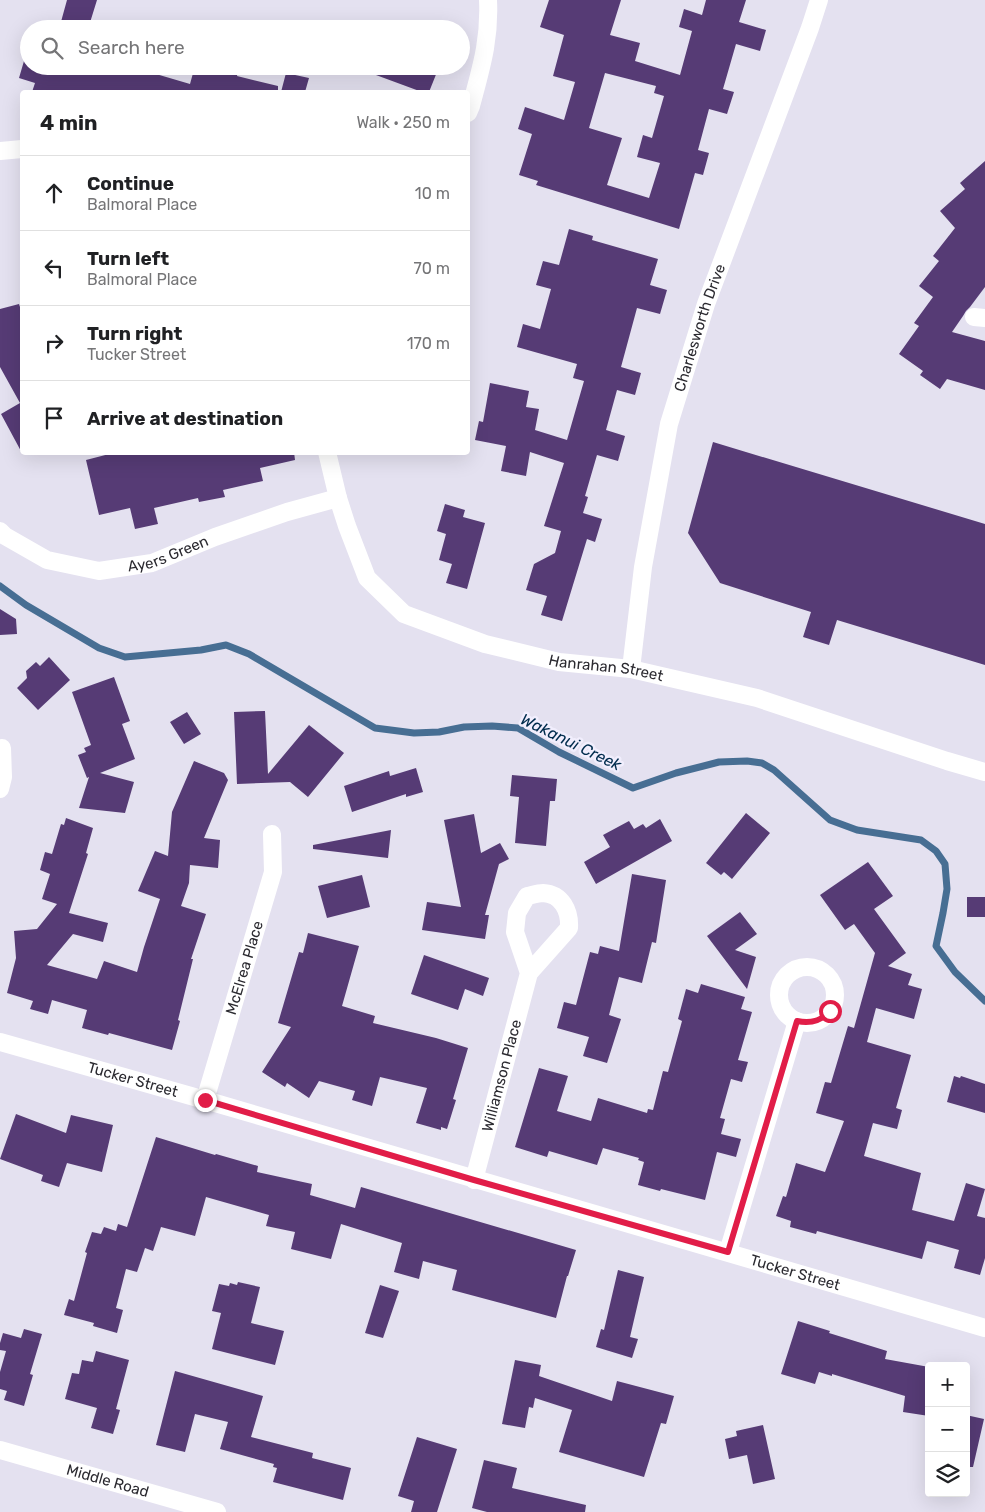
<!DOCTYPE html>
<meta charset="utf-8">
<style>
body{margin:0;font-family:Rubik,sans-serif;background:#f2f2f2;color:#202124}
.controls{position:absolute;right:15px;bottom:15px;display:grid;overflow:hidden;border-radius:5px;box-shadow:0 5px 20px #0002}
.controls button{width:45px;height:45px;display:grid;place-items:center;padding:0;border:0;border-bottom:1px solid #e0e0e0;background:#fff;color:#202124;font:25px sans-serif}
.stop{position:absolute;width:15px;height:15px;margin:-11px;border:4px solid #e11d48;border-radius:50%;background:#fff}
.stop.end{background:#e11d48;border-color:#fff;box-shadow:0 1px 5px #0008}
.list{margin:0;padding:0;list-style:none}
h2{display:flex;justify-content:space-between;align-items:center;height:65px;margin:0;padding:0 20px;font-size:21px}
h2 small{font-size:16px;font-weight:400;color:#757577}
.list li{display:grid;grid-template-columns:32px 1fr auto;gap:15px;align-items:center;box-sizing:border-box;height:75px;padding:0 20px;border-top:1px solid #e0e0e0}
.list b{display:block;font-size:19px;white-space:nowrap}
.list p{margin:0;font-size:16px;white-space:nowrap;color:#757577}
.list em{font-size:16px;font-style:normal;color:#757577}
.icon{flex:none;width:28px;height:28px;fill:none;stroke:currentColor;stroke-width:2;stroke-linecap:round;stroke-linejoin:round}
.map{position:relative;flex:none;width:985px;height:1512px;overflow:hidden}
.search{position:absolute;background:#fff;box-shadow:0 5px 20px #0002;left:20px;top:20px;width:450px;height:55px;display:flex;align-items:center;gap:12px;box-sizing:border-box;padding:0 18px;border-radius:28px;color:#757577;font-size:19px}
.panel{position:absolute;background:#fff;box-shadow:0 5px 20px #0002;left:20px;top:90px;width:450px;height:365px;border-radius:5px}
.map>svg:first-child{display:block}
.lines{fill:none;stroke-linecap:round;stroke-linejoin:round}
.stream{stroke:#476e93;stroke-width:7}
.building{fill:#563b75;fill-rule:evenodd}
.street{stroke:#fff;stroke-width:18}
.route{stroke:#e11d48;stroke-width:6}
.labels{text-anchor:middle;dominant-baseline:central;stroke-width:5;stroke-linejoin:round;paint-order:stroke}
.street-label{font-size:15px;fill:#2b2a30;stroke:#f1eefd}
.water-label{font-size:16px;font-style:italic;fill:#002c4d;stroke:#f1eefd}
</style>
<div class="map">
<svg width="985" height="1512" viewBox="0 0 985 1512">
<rect width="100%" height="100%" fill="#e4e1f0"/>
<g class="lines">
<!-- stream -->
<path class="stream" d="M0,586l26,19 73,43 26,9 76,-7 25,-5 23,9 126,74 39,5 25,-1 25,-5 28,-1 26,2 41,24 74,36 43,-15 43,-11 28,-1 15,2 12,7 56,50 27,10 64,10 15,11 9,13 2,25 -4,24 -7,33 19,26 30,29"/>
</g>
<!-- building -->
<path class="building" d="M67,0h30l-9,29h-29z
M549,0h72l-11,35 30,8 -5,18 45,14 12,-44 -13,-4 5,-18 18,6 4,-15h40l-7,22 27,8 -6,21 -24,-7 -13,45 11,3 -7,22 -18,-5 -11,41 11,3 -6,22 -8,-2 -16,56 -143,-44 2,-4 -19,-6 13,-41 -14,-5 7,-22 39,13 11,-38 -22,-6 11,-41 -24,-8zM605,73l51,13 -2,7 10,3 -12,42 -9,-3 -6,22 23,6 -11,35 -42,-13 15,-47 -33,-10z
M24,61l5,2v3h130l-3,8 34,10 5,-18h44l-2,10 41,10v6h-246l3,-9 -16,-5z
M357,66h65l15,6 -8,20h-7l-65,-24z
M286,73l23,5 -4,14h-24z
M985,161v126l-15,20 -4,4 -3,5 -11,16 33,9v49l-38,-11 -7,10 -20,-14 3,-4 -24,-17 20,-28 -5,-3 19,-26 -14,-11 20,-25 -6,-5 22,-28 -15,-17 25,-22 -5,-6z
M569,229l24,7 -1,4 66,19 -8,26 17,5 -7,24 -23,-6 -16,59 20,6 -6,22 -18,-5 -11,40 19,6 -7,25 -21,-6 -12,41 3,1 -5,16 19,6 -7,23 -8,-3 -25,82 -21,-6 6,-19 -21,-6 8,-26 21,-11 6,-22 -17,-5 20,-63 -34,-11 -4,24 -25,-5 5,-25 -31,-6 4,-19 4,1 7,-39 39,8 -3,16 13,2 -4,21 32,10 17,-59 -11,-3 4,-14 -60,-17 6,-23 17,5 11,-40 -15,-4 7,-24 16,4z
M19,304l1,3h2v146l-21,-39 19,-11 -20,-36v-58z
M713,442l272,82v141l-148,-45 -8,25 -26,-8 8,-25 -91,-29 -32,-50z
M117,452h177l1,8 -35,8 3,13 -40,9 2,7 -26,5 -1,-4 -44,10 4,16 -23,5 -5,-21 -31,7 -13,-55z
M445,504l20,6 -2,7 22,6 -18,66 -21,-6 6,-19 -13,-4 7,-26 -9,-3z
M0,609l16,10 1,15 -17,1z
M49,657l21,23 -32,30 -21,-22 10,-10 -1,-7 10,-9 4,4z
M114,677l16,44 -8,3 13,35 -35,14 34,9 -9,31 -46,-5 10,-31 -2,1 -9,-23 8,-3 -2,-4 7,-3 -19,-53z
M265,711l3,63 41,-49 35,28 -36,44 -18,-15 -53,2 -3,-72z
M187,712l14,22 -17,10 -14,-22z
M194,761l30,12 4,7 -24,58 16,2 -2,28 -28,-3 -1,18 -8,23 25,8 -15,45h2l-15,61 2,1 -8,29 -63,-17 -1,2 -26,-7 5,-18 -35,-10 -4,14 -18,-5 3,-8 -26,-8 9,-35 -2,-27 23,-2 20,-25 -15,-5 8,-25 -10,-4 5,-18 7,2 9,-30 3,1 2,-7 27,10 -7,25 2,1 -19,59 39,10 -5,19 -30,-8 -26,31 50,14 7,-18 33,11 7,-25 16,-48 -22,-8 17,-40 13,5 4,-44z
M416,768l7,24 -17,5v-3l-54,18 -8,-26 45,-15 1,5z
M512,775l45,4 -2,22h-5l-4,45 -31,-3 4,-46 -9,-1z
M746,813l24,20 -38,46 -8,-7 -3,3 -15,-12z
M474,814l7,39 19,-10 9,16 -10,5 -14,51h4l-4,24 -63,-9 5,-28 34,5 -17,-87z
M660,819l12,22 -76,43 -12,-22 26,-15 -7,-12 26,-14 5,8 9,-5 3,4z
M391,830l-3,28 -75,-9v-4z
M868,862l25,34 -19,13 32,44 -18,13 24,8 -4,11 14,4 -8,30 -38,-11 -9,34 44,13 -15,53 6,2 -5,19 -24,-6 -9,33 57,17 -9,37 42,11 12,-38 19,6 -8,27 8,2v40l-5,17 -26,-7 5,-18 -32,-9 -5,18 -105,-28 -1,3 -26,-7 1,-6 -15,-5 7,-20 3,1 10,-34 29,9 19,-51 -28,-8 9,-31 6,1 17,-57 6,2 21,-75 -21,-29 -9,6 -25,-35z
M632,874l34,6 -10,63 -4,-1 -10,41 -23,-6 -10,38 12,4 -14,44 -24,-7 6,-19 -32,-9 7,-26 12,3 14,-53 8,2 2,-8 19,5z
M362,875l8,32 -43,11 -9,-32z
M967,897h18v20h-18z
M740,912l17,22 -22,16 21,7 -9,32 -40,-53z
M308,933l51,13 -17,60 33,10 -2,7 63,15 32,10 -15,51 3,1 -9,29 -6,-2v3l-25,-7 11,-35 -47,-11 -8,29 -20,-6 3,-9 -36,-10 -10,17 -22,-15 -2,4 -23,-15 29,-45 -13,-4 21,-71 4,1z
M424,955l65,23 -6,18 -18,-7 -7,21 -47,-16z
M701,984l44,13 -4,12 11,3 -14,48 10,2 -6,20 -11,-3 -11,39 5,1 -4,15 20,5 -5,18 -19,-5 -12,48 -44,-11 -1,2 -22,-6 6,-23 -6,-2 1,-2 -36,-10 -6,17 -48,-14 -2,6 -32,-10 24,-79 29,8 -11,35 34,10 7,-23 49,15 1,-4 5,1 10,-39 5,1 14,-51 -4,-2 8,-30 12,4z
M954,1076l6,2 1,-2 24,8v29l-38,-11z
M16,1114l50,19 5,-18 42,10 -11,47 -35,-9 -8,24 -18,-6 2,-6 -43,-16z
M156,1137l59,18 1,-1 42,12 -1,6 55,12 -2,11 45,13 6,-21 215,63 -8,26h-1l-11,42 -104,-28 5,-20 -34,-9 -4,18 -25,-7 8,-29 -61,-19 -10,35 -40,-10 4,-17 -29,-6 3,-11 -63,-18 -11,39 -34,-9 -8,24 -8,-3 -8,24 -11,-3 -10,39 7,2 -6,23 -24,-7 1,-3 -30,-8 5,-16 5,2 13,-48 -2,-1 7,-20 9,2 3,-7 12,4 2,-7 9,3z
M618,1270l26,7 -14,60 8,2 -6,19 -36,-11 5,-18 3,1z
M238,1282l22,5 -9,36 33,8 -9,34 -63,-16 9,-36 -9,-2 7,-27 10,2 1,-3 7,2z
M380,1285l19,6 -16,47 -18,-5z
M798,1321l32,10 -1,2 58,18 -2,8 44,8v49l-26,-4 2,-16 -73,-22v2l-13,-4 -4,12 -34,-10z
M24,1329l18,5 -12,40 3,1 -9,31 -20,-6 3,-9 -7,-2v-17l6,-21 -6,-1v-7l3,-10 18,5z
M96,1351l33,9 -13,49 4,1 -7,24 -22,-6 6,-20 -32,-9 7,-26 7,1 3,-14 11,2z
M515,1360l26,5 -2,11 73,25 5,-20 57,15 -8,28 -5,-1 -17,54 -85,-25 13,-42 -37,-12 -2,10 -4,-1 -4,21 -23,-4z
M175,1371l88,25 -12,41 62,16 -1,5 39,10 -8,32 -70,-18 4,-14 -4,-1 1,-3 -54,-15 8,-27 -33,-8 -10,38 -29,-7z
M966,1415l18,4 -11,48h-7z
M763,1425l12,54 -22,5 -6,-29 -18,4 -4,-20 12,-3 -1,-5z
M417,1437l40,12 -20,63h-26l3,-11 -16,-5z
M484,1460l33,8 -5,20 74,17 -1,7h-98l-15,-4z"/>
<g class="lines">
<!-- street -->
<g class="street">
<path d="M468,113l3,-7c10,-38 19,-66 17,-106"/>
<path d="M0,151l22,-2"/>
<path d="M974,317l11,1"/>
<path id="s1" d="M327,452l11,46 9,28 20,52 37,36 81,30 74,18 72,7 126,29 190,63 38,11"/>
<path id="s2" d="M0,531l5,5 42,24 52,11 53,-8 63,-26 72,-25 51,-14"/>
<path id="s3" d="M631,669l12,-102 26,-143 37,-120 104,-276 9,-28"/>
<path d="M0,789l3,-12 -1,-29"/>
<circle cx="807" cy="995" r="28"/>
<path id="s4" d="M0,1042l205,58 780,228"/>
<path id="s5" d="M205,1100l68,-228 -1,-38"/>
<path id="s6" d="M474,1180l55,-207 -14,-41 2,-19 10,-17c5,-1 11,-3 16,-3 19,1 27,18 26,35l-40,45"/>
<path d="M728,1252l69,-231"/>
<path id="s7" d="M0,1450l217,62"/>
</g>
</g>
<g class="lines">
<!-- route -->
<path class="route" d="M205,1100l269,80 254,72 69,-231c14,3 24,0 33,-10"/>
</g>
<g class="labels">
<!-- street labels -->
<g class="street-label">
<text stroke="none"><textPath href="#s3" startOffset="349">Charlesworth Drive</textPath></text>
<text stroke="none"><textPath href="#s2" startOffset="180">Ayers Green</textPath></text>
<text stroke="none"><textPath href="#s1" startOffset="394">Hanrahan Street</textPath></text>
<text stroke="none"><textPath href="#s5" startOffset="138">McElrea Place</textPath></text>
<text stroke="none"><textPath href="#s6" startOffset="108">Williamson Place</textPath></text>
<text stroke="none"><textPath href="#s4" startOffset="138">Tucker Street</textPath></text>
<text stroke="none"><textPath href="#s4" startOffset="828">Tucker Street</textPath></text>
<text stroke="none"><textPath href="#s7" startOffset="112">Middle Road</textPath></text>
</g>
<!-- water labels -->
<g class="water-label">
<text transform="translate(571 742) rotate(26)">Wakanui Creek</text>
</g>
</g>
</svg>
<div class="controls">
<button>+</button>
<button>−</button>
<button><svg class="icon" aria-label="layers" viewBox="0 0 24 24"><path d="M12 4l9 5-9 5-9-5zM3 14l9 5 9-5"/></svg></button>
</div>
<div class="stop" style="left:830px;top:1011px"></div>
<div class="stop end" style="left:205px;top:1100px"></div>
<div class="search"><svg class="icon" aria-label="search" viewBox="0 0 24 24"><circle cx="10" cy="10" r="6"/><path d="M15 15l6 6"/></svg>Search here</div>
<section class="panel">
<h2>4 min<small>Walk · 250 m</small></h2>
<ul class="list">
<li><svg class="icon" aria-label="ahead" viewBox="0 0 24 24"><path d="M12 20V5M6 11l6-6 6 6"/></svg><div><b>Continue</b><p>Balmoral Place</p></div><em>10 m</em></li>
<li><svg class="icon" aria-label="left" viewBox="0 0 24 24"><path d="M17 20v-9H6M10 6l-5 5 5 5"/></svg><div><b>Turn left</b><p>Balmoral Place</p></div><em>70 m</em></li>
<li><svg class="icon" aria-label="right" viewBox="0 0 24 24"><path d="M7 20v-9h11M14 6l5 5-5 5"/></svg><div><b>Turn right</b><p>Tucker Street</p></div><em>170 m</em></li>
<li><svg class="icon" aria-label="arrive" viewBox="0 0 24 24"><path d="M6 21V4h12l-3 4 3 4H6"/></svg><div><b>Arrive at destination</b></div></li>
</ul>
</section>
</div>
